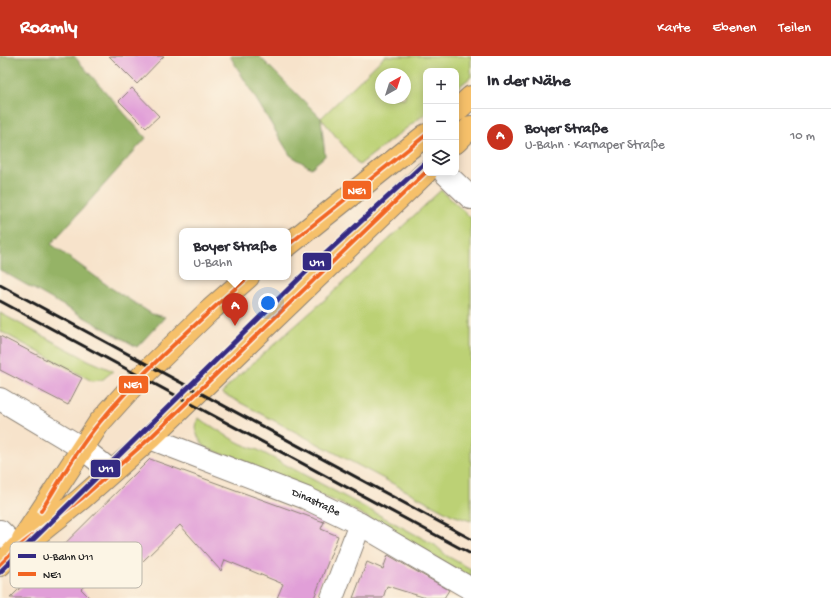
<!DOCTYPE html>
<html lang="de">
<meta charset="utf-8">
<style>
body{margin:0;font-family:"Gochi Hand",sans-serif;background:#f7f7f7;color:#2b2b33}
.controls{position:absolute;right:12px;top:12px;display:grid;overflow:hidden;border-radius:8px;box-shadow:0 2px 10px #0003}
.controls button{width:36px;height:36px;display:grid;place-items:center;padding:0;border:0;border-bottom:1px solid #e1e1e2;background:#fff;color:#2b2b33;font:20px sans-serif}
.compass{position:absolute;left:375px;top:12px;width:36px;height:36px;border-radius:50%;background:#fff;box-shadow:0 2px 10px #0003;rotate:39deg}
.you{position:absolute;left:268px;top:247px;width:14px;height:14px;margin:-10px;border:3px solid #fff;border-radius:50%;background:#1a73e8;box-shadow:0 0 0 6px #1a73e833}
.badge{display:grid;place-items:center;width:26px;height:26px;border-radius:50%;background:#c8321e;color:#fff;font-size:13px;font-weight:700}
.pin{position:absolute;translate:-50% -33px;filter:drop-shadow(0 1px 2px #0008)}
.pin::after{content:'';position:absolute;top:21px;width:14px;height:12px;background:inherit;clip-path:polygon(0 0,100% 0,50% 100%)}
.popup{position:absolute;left:179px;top:172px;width:112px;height:52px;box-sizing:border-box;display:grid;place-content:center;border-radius:8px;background:#fff;filter:drop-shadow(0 1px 3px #0005);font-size:13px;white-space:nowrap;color:#7c7c81}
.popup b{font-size:15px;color:#2b2b33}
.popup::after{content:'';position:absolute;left:50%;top:100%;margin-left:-8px;border:8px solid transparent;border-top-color:#fff}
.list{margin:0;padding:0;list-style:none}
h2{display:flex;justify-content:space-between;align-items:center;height:52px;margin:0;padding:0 16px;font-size:17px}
h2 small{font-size:13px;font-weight:400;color:#7c7c81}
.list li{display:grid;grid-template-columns:26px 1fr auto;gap:12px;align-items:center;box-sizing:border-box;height:56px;padding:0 16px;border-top:1px solid #e1e1e2}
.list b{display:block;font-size:15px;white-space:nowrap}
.list p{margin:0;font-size:13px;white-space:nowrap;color:#7c7c81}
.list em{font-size:13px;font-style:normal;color:#7c7c81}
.icon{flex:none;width:22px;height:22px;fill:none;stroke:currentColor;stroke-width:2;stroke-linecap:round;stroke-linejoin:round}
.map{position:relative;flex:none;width:471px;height:542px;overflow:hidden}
header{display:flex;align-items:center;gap:24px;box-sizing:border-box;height:56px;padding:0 20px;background:#c8321e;color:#fff}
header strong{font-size:19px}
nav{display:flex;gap:22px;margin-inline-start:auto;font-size:14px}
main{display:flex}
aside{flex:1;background:#fff}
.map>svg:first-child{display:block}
.green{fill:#bcd175;stroke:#6c7648;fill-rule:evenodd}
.forest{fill:#95b366;stroke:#586841}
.building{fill:#e19fd8}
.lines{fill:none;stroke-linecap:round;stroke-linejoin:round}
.minor-casing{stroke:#8a8074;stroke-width:24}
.major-casing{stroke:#8a8074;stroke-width:24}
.minor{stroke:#fff;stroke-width:22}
.major{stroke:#f6c06b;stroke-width:22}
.rail{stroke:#1c1c1c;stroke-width:3}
.bus-1-casing{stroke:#fcf5e5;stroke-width:7}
.bus-1{stroke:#f26522;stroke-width:4}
.metro-1-casing{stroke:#fcf5e5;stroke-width:8}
.metro-1{stroke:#342a82;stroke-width:5}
.labels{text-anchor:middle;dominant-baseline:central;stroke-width:4;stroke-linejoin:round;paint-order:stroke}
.street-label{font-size:11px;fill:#1c1c1c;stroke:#fcf5e5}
.key{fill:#fcf5e5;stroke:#b9b4a9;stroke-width:1}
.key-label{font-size:11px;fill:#1c1c1c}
.line-badge{stroke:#fcf5e5;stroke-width:1.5}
.badge-label{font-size:11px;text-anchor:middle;font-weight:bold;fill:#fff}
</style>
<header>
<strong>Roamly</strong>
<nav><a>Karte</a><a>Ebenen</a><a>Teilen</a></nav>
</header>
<main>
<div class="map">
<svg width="471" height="542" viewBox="0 0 471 542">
<rect width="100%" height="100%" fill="#fcf5e5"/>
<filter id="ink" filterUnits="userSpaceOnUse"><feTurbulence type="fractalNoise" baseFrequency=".025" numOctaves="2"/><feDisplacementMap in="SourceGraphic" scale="8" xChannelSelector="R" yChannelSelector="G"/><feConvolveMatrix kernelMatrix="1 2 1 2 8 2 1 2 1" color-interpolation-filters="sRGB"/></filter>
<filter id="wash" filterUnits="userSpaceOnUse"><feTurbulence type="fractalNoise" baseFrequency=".012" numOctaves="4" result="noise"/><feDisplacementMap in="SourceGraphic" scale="16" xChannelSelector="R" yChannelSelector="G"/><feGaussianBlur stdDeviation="0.9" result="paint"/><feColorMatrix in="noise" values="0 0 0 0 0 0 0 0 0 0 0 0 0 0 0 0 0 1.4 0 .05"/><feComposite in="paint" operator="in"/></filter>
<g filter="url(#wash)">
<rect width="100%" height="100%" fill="#f7e3cb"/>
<!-- green -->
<path class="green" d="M385,0h86v21l-15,12v-18h-30v42l-67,52 -38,-47zM381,18h24v24h-24z
M441,134l30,28v303l-19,-6 -230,-122 14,-15 93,-82z
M0,257l88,47 25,11 -11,9 -10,1 -92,-50z
M198,362c22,12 35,25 60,32l177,95 12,11 24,13v9l-120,-70 -146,-61c-9,-11 -11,-16 -7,-29z"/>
<!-- forest -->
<path class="forest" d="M0,0h74l72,82 -95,106 60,44 41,26 13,3 -28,30 -137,-77z
M230,0h29l62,62 4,38 -14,12 -21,-13z"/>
<g id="blocks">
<!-- building -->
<path class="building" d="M109,0h55l-27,28z
M132,32l27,28 -13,12 -27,-27z
M0,280l82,42 -14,27 -68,-35z
M150,403l174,63 -3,7 17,7 -24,62h-37l6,-14 -58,-24 -4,11 -41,-46 -37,36 -16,-17 -30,28 1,1 -17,16 9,9h-80z
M388,499l61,35 -5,8h-18l-39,-12 -4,12h-30l14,-36 16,7z"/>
</g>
</g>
<g filter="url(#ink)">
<use href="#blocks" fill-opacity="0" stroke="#8a8074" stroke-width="1"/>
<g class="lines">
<defs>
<g id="minor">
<path d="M445,117l26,25"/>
<path d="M0,343l82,49 29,23"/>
<path id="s1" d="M150,382l156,60 54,26 111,65"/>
<path d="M0,475l17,17"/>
<path d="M332,542l28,-74"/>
</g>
<path id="major" d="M456,55l15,-14
M456,86l15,-15
M288,189l138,-110
M23,483l76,-116 38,-42 71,-69 40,-35
M0,509l17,-17 23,-16 41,-33 69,-61 276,-266"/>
</defs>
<!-- minor casing -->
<use href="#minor" class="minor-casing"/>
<!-- major casing -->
<use href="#major" class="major-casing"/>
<!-- minor -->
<use href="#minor" class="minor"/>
<!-- major -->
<use href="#major" class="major"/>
<!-- rail -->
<path class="rail" d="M0,229l471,254
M0,245l471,253"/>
<defs>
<path id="bus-1" d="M288,189l138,-110
M41,455c19,-30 36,-62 59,-89 44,-53 97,-99 148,-145
M0,509l17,-17 64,-49 69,-61 276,-266"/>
</defs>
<!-- bus-1 casing -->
<use href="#bus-1" class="bus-1-casing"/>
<!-- bus-1 -->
<use href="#bus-1" class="bus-1"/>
<defs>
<path id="metro-1" d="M0,516l310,-304 116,-106"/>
</defs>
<!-- metro-1 casing -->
<use href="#metro-1" class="metro-1-casing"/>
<!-- metro-1 -->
<use href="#metro-1" class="metro-1"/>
</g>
</g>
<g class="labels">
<!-- street labels -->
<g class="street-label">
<text stroke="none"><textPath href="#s1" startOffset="178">Dinastraße</textPath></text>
</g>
</g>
<!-- legend -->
<rect x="10" y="486" width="132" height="46" rx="6" class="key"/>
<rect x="18" y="498" width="18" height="4" fill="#342a82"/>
<rect x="18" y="516" width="18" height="4" fill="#f26522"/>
<g class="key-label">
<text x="43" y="504">U-Bahn U11</text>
<text x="43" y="522">NE1</text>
</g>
<g class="line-badge">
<rect x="342" y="124" width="30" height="20" rx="4" fill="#f26522"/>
<rect x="302" y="196" width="30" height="19" rx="4" fill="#342a82"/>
<rect x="118" y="319" width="31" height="19" rx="4" fill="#f26522"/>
<rect x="90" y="403" width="31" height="19" rx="4" fill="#342a82"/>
</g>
<g class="badge-label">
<text x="357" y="138">NE1</text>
<text x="317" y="210">U11</text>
<text x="133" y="332">NE1</text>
<text x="106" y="416">U11</text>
</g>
</svg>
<div class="controls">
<button>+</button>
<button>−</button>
<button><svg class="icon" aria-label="layers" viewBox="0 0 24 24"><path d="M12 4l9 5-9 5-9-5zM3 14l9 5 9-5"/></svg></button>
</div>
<svg class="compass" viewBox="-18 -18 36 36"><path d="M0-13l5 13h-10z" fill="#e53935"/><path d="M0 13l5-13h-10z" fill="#7c7c81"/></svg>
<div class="you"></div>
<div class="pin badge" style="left:235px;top:270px">A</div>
<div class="popup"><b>Boyer Straße</b>U-Bahn</div>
</div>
<aside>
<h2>In der Nähe<small></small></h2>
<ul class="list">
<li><span class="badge">A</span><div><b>Boyer Straße</b><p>U-Bahn · Karnaper Straße</p></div><em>10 m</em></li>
</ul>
</aside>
</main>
